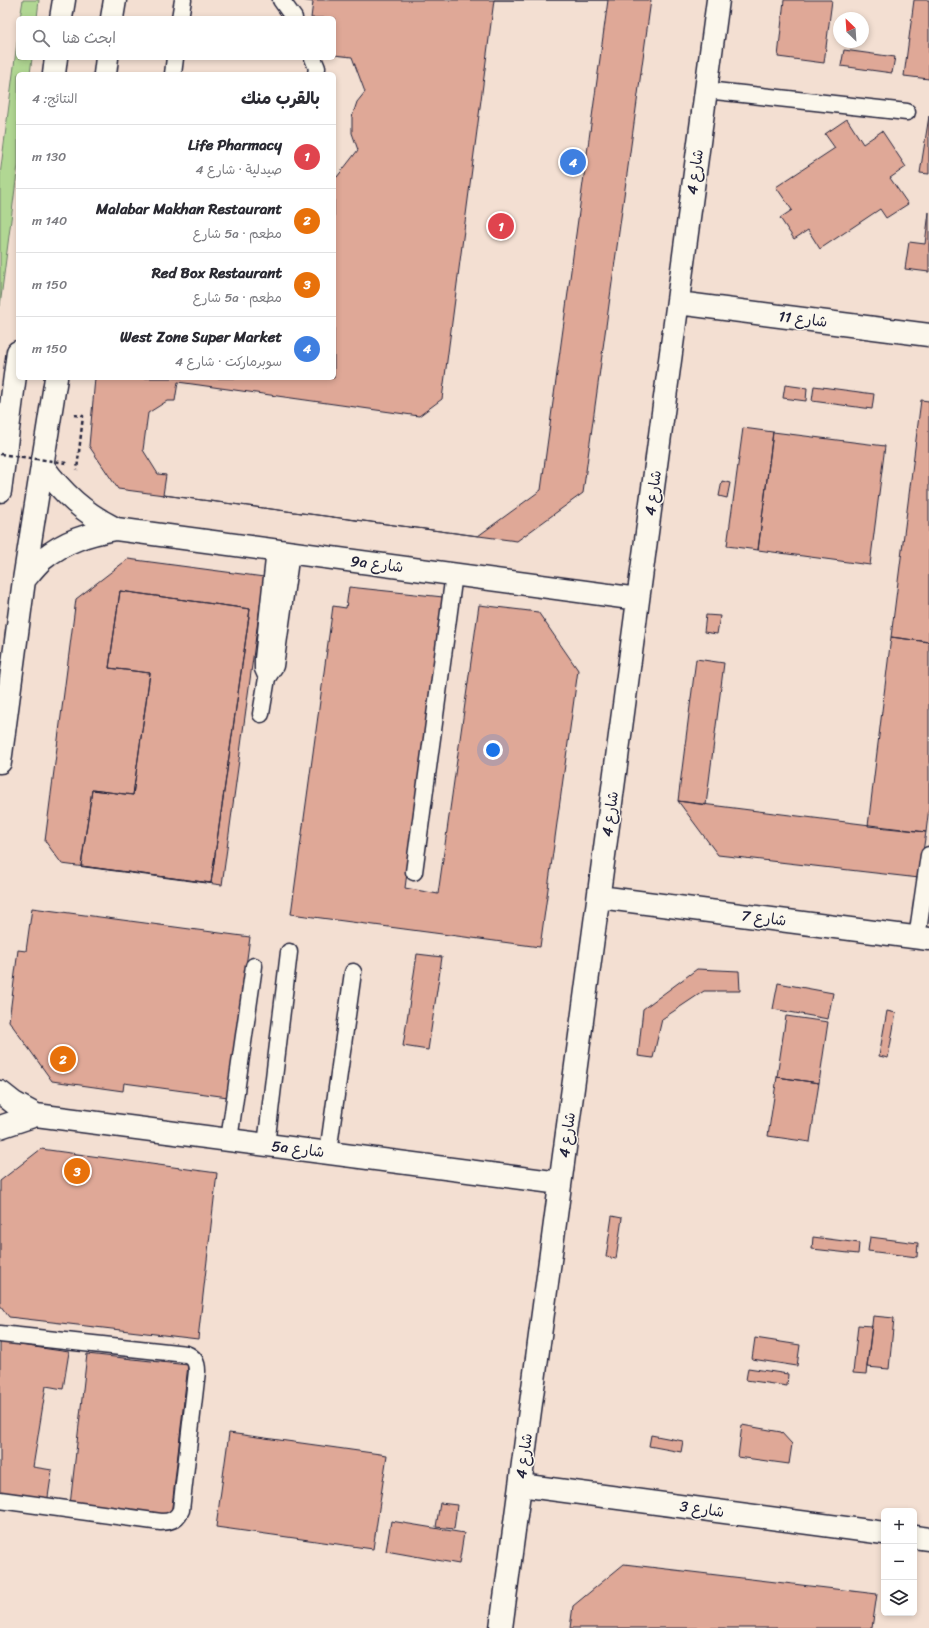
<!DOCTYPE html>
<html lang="ar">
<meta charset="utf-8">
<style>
body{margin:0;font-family:Sriracha,"Playpen Sans Arabic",sans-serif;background:#f2f2f3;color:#2b2b33;direction:rtl}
.controls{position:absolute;right:12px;bottom:12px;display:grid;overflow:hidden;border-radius:6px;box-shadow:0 2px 6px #0003}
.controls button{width:36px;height:36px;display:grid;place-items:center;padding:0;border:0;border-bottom:1px solid #e1e1e2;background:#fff;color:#2b2b33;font:20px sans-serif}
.compass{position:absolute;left:833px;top:12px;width:36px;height:36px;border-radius:50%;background:#fff;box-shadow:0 2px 6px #0003;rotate:335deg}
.you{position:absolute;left:493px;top:750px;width:14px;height:14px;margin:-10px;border:3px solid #fff;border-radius:50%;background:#1a73e8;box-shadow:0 0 0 6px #1a73e833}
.badge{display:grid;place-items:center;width:26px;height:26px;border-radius:50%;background:#0b8043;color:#fff;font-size:13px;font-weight:700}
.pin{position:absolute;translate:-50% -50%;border:2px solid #fff;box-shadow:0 1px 4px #0006}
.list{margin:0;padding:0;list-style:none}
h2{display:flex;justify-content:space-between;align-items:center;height:52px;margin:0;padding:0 16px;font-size:17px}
h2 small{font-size:13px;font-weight:400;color:#7c7c81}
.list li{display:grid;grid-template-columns:26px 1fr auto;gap:12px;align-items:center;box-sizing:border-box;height:64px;padding:0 16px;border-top:1px solid #e1e1e2}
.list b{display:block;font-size:15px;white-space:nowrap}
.list p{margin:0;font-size:13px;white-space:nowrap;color:#7c7c81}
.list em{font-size:13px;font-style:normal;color:#7c7c81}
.icon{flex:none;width:22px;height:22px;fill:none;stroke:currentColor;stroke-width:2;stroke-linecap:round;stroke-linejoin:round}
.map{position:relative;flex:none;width:929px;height:1628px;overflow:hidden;direction:ltr}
.search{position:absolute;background:#fff;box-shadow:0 2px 6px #0003;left:16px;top:16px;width:320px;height:44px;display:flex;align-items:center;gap:10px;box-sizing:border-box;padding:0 14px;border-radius:6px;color:#7c7c81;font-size:15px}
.panel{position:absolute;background:#fff;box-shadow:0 2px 6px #0003;left:16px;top:72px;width:320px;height:308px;border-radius:6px;direction:rtl}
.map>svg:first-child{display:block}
.green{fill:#b1d793;stroke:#6a7c67}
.building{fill:#dfa897;stroke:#22223b;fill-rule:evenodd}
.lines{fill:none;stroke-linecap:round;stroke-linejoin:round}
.service-casing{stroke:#22223b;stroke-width:19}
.minor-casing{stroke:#22223b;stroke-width:25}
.primary-casing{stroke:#22223b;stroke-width:25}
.path{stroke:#22223b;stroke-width:2.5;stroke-dasharray:4 3;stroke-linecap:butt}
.service{stroke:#fbf7ec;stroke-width:16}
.minor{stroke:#fbf7ec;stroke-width:22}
.primary{stroke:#fbf7ec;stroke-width:22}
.path-bridge{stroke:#22223b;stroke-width:2.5;stroke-dasharray:4 3;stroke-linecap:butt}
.labels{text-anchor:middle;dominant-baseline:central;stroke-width:3;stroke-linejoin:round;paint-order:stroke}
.street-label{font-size:15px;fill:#22223b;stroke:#fbf7ec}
</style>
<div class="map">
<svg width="929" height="1628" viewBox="0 0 929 1628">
<rect width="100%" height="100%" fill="#f3dfd2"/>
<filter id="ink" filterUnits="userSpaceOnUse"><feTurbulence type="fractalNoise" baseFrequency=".025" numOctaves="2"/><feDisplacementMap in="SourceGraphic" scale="8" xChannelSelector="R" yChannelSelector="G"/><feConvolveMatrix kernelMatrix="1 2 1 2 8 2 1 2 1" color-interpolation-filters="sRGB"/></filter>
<g filter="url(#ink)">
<!-- green -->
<path class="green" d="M23,0h16l-2,18h-17z
M18,35v23h14l-2,16h-12v91l-18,141v-131z"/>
<!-- building -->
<path class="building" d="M301,0h350l-68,493 -66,48 -399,-52 -29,-43 6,-68h239v-202l3,1 21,-27 -6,-17v-16l5,-15 8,-10 -13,-35 -18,-2v-37h-23l2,-16z
M494,0h114l-67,490 -63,46 -315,-41 3,-20 -8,-1 -15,-24 5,-37 19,-12h8l3,-19 241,34 23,-17z
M784,0h48l-8,63 -46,-6z
M914,0h15v79l-25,-3z
M844,50l51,7 -3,16 -51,-7z
M929,116v58l-9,-1z
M847,119l16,25 19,-13 24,36 -16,11 18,26 -22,14 -6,-9 -60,40 -12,-19 -14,9 -14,-21 12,-8 -16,-23 59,-39 -10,-14z
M929,212v60l-24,-3 4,-27 16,2z
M785,385l22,3 -1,13 -23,-3z
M814,386l60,8 -2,15 -60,-8z
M921,400l8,1v241l-38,-5z
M743,428l30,4 -15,118 -31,-4z
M773,432l112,14 -15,119 -112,-15z
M722,481l8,2 -3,15 -8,-2z
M128,559l136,18 -42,308 -160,-21 -17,-23 31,-242zM120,591l130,18 -39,274 -130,-17 11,-76 41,5 17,-122 -41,-5z
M349,587l94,10 -38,291 33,6 41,-289 59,7 40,58 -38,277 -249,-33 42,-308 13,2z
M120,591l130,18 -39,274 -130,-17 11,-76 41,5 17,-122 -41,-5z
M706,615l14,1 -3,18 -13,-2z
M891,637l38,5v165l-3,25 -58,-6z
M696,659l28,4 -18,142 -28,-4z
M678,801l248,31 -7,46 -201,-23z
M32,908l218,29 -22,160 -104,-14 -1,8 -71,-10 -43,-60 9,-71 8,1z
M417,954l25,3 -14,93 -25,-4z
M697,969l42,2 1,20h-36l-42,28 -9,39 -15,-2 5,-47z
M778,983l55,10 -5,26 -55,-10z
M887,1011l9,2 -8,45 -9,-2z
M786,1016l42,6 -9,61 -42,-6z
M777,1077l42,6 -9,59 -42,-6z
M41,1149l176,24 -19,166 -189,-22 -9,-12v-124z
M612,1216l10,2 -6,41 -10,-2z
M813,1237l46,6 -1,11 -46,-5z
M870,1237l48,6 -1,14 -49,-6z
M873,1316l21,2 -5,51 -22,-2z
M858,1325l14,1 -6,48 -13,-1z
M755,1338l45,7 -3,21 -45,-7z
M0,1342l69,10 -6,37 -17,-3 -13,81 19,3 -5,34 -47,-7z
M87,1354l101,11 -17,151 -101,-11z
M748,1368l40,6 -1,12 -41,-6z
M742,1425l39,7 11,12 -3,20 -51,-7z
M229,1433l158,22 -14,94 -157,-22z
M651,1435l32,6 -2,11 -32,-6z
M440,1503l17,2 -3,24 -18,-2z
M391,1521l73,12 -5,31 -73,-13z
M624,1564l253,30 -5,34h-302l3,-22z"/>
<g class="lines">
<defs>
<path id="service" d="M281,0l13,18
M180,18l3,-18
M313,58l4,10 -1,6
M173,74l2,-16
M706,90l201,22
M267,678l8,-12 16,-113
M261,714l6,-36 -4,-9v-10l12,-109
M414,872l40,-298
M917,938l12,-83
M229,1140l25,-174
M266,1145l23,-193
M328,1153l25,-181
M0,1334l186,20c8,3 11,8 11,17l-16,139c-4,9 -10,12 -20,12l-161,-22"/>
<path id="minor" d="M112,18l3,-18
M105,74l2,-16
M678,303l251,32
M42,465c21,29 42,48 74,64
M24,580c6,-7 12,-15 19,-21 22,-18 45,-25 73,-30l522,70
M0,762l24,-182 32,-202
M599,897l330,42
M0,1092l14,11 22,12 524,68
M0,1127l36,-12
M520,1485l364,48
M914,1537l15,2
M501,1628l217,-1628"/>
<path id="primary" d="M61,18l3,-18
M54,74l2,-16
M0,491l18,-139"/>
</defs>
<!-- service casing -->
<use href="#service" class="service-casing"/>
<!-- minor casing -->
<use href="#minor" class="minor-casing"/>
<!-- primary casing -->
<use href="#primary" class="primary-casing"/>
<!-- path -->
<path class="path" d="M74,415l9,1 -6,54"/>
<!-- service -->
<use href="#service" class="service"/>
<!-- minor -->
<use href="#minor" class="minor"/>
<!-- primary -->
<use href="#primary" class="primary"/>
<!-- path-bridge -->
<path class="path-bridge" d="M0,454l67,9"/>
</g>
</g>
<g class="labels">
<!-- street labels -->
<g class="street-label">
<text transform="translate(695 172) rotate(-82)">شارع 4</text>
<text transform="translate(803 319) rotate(7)">شارع 11</text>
<text transform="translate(653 493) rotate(-82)">شارع 4</text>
<text transform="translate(377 564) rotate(7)">9a شارع</text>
<text transform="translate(610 814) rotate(-82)">شارع 4</text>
<text transform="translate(764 918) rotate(7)">شارع 7</text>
<text transform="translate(567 1135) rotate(-82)">شارع 4</text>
<text transform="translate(298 1149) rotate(7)">5a شارع</text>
<text transform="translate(524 1456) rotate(-82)">شارع 4</text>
<text transform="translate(702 1509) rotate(8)">شارع 3</text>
</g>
</g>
</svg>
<div class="controls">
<button>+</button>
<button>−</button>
<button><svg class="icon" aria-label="layers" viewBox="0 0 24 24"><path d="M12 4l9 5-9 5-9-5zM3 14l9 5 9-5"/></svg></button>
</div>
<svg class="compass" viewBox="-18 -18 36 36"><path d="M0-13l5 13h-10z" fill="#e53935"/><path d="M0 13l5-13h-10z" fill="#7c7c81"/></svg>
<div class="you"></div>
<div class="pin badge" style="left:501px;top:226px;background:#e0444e">1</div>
<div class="pin badge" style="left:63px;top:1059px;background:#e8710a">2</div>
<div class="pin badge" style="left:77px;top:1171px;background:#e8710a">3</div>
<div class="pin badge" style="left:573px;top:162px;background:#3f7fe0">4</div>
<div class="search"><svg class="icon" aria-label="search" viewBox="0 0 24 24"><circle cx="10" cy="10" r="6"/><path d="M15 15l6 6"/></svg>ابحث هنا</div>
<section class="panel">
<h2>بالقرب منك<small>النتائج: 4</small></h2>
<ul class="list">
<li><span class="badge" style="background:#e0444e">1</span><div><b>Life Pharmacy</b><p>صيدلية · شارع 4</p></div><em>130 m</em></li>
<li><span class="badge" style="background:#e8710a">2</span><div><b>Malabar Makhan Restaurant</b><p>مطعم · 5a شارع</p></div><em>140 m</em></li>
<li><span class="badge" style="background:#e8710a">3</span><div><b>Red Box Restaurant</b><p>مطعم · 5a شارع</p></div><em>150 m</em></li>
<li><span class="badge" style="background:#3f7fe0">4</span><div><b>West Zone Super Market</b><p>سوبرماركت · شارع 4</p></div><em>150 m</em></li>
</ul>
</section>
</div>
